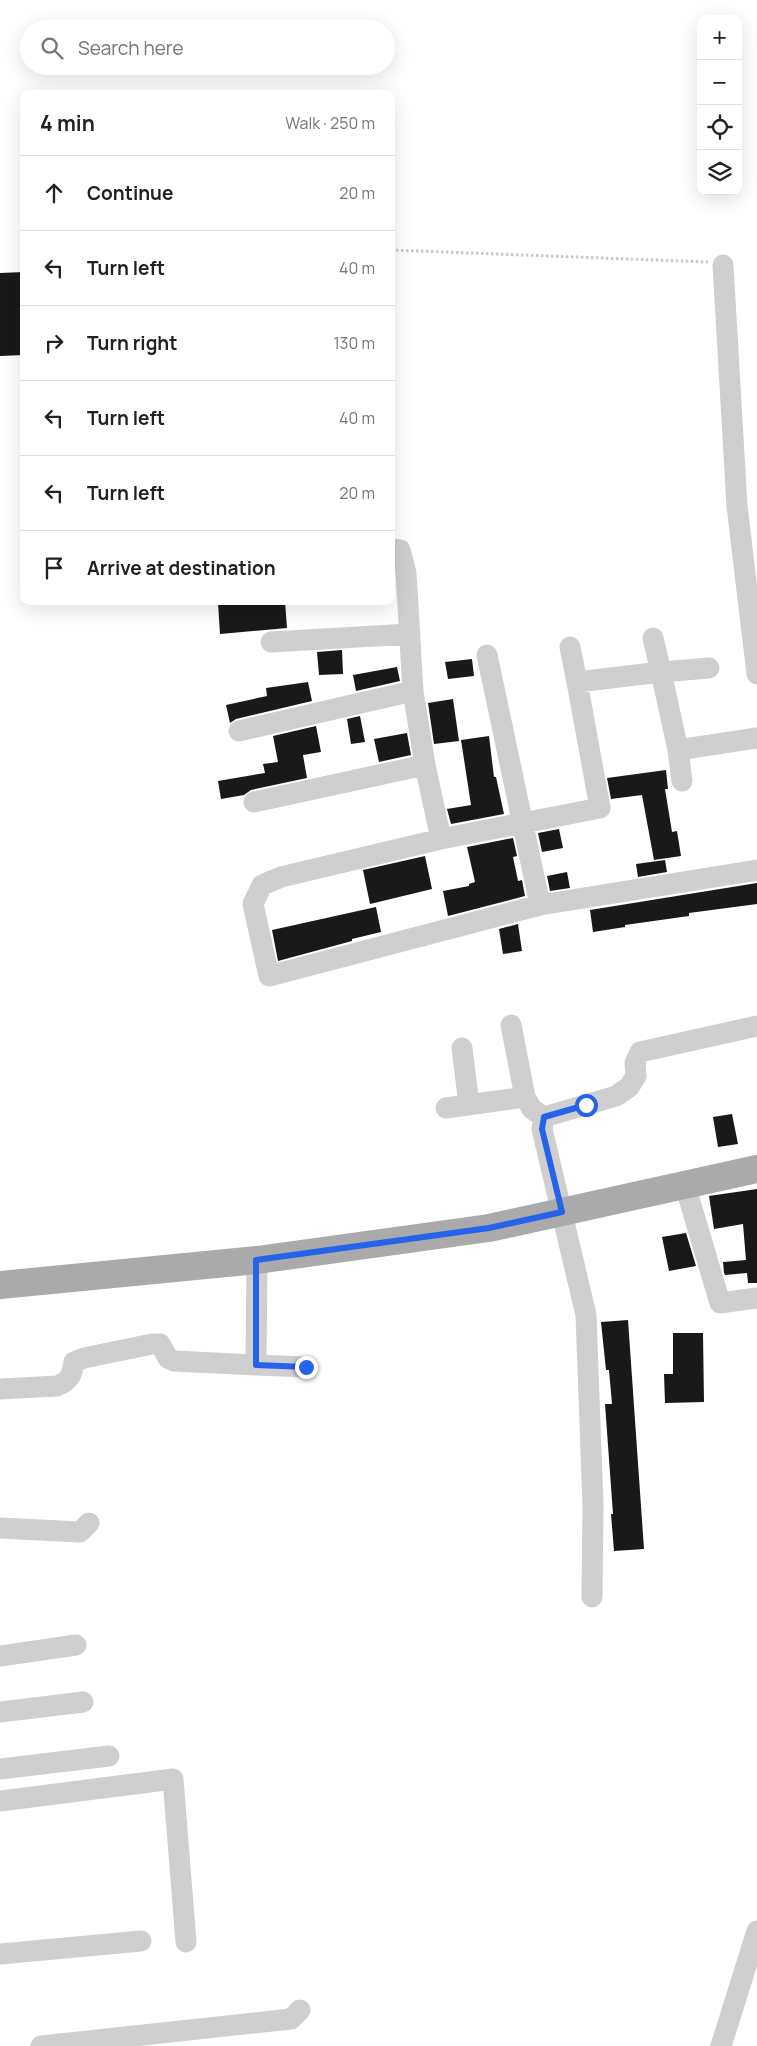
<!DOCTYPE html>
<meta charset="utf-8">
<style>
body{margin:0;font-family:Manrope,sans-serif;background:#f6f6f6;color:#202124}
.controls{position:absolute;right:15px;top:15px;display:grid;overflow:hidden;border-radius:10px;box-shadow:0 5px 20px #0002}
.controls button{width:45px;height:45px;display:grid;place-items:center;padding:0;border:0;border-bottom:1px solid #e0e0e0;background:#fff;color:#202124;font:25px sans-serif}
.stop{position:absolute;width:15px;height:15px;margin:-11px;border:4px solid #2563eb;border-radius:50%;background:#fff}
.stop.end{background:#2563eb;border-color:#fff;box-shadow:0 1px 5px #0008}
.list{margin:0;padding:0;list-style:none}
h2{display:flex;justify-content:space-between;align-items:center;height:65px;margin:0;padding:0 20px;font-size:21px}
h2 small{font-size:16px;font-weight:400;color:#757577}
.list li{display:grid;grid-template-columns:32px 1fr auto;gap:15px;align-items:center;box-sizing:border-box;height:75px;padding:0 20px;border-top:1px solid #e0e0e0}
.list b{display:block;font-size:19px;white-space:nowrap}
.list em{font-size:16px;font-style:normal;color:#757577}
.icon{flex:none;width:28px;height:28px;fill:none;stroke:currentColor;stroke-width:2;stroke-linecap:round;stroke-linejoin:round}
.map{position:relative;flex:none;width:757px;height:2046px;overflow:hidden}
.search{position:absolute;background:#fff;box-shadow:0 5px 20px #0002;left:20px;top:20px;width:375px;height:55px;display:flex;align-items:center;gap:12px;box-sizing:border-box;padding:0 18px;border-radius:28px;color:#757577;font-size:19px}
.panel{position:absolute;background:#fff;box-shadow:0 5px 20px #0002;left:20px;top:90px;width:375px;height:515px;border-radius:10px}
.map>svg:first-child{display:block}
.building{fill:#191919}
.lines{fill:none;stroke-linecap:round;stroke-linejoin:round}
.path{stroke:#c9c9c9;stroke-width:3;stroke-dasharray:2.5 2.5;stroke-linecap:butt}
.minor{stroke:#cfcfcf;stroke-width:21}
.major{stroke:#aaa;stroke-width:28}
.route{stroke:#2563eb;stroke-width:6}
</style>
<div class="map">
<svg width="757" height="2046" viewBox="0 0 757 2046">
<rect width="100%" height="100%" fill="#fff"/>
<!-- building -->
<path class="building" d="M24,272v83l-24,1v-83z
M285,601l2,27 -67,6 -2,-31z
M342,650l1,24 -24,1 -2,-23z
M472,659l2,17 -26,3 -3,-17z
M397,667l3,14 -44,10 -3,-16z
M308,682l4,19 -76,18 -6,4 -4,-18 41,-9 -1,-8z
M453,699l6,42 -25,3 -6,-41z
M360,716l5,26 -14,2 -4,-25z
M316,726l5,26 -18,3 4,23 -56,12 -7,5 -23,4 -3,-18 47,-8 -2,-9 15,-2 -5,-26z
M407,733l4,22 -32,7 -5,-23z
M489,736l5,41h2l8,37 -53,10 -4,-15 24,-4 -10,-65z
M666,770l2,19h-3l7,43 5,-1 4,25 -27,4 -12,-65 -31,4 -4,-21z
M559,829l4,19 -21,4 -4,-19z
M513,838l4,18 -4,1 5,24 4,-1 3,16 -77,20 -5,-25 26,-5v-2l6,-2 -8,-35z
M425,856l7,33 -62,15 -7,-34z
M665,860l2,12 -29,5 -2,-13z
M567,872l3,16 -20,3 -3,-15z
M757,883v21l-68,9v3l-64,9v2l-32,5 -3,-22z
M376,907l5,25 -29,7v2l-74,20 -6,-31z
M518,924l4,27 -19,3 -4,-25z
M732,1114l6,30 -20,3 -5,-30z
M757,1189v94h-9l-1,-10 -22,2 -1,-2 -1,-11 23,-2 -3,-36 -29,5 -5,-33z
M686,1233l10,33 -27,5 -7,-34z
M628,1320l16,229 -30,2 -3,-37h2l-8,-110h7l-3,-34h-3l-5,-48z
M673,1333h30l1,69 -39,1 -1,-29h9z"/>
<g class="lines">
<!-- path -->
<path class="path" d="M391,250l317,12"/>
<!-- minor -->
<path class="minor" d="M723,265l14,241 20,168
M391,549l9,1 6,23 7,118 12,74 16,74 159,-31 -23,-126 84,-10 -8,-34
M271,642l139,-8
M570,647l7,35
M487,655l53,250
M709,668l-48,4 17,78 79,-12
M239,731l174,-40
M678,750l4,31
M254,802l171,-37
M441,839l-160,38 -19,8 -9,19 16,72 271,-71 217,-35
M511,1025l14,72 7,12 12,8
M462,1048l7,57
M446,1108l79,-11
M685,1185l35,118 37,-5
M257,1260l-1,105 51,2
M0,1389l57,-3c13,-5 15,-11 17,-24l10,-4 68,-14h8l8,14 6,3 82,4
M0,1528l80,4 9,-9
M592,1597l1,-92 -7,-190 -44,-186 2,-12 72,-21 13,-9 7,-11 -1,-13 5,-11 117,-26
M0,1656l76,-11
M0,1712l83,-10
M0,1769l109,-13
M0,1801l173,-22 13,163
M0,1954l141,-13
M41,2046l250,-27 9,-9
M721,2046l36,-115"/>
<!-- major -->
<path class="major" d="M0,1285l257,-25 232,-32 268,-59"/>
</g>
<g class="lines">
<!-- route -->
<path class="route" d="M306,1367l-50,-2v-105l233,-32 73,-16 -20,-83 2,-12 42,-12"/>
</g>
</svg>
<div class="controls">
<button>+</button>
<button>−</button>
<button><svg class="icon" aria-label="locate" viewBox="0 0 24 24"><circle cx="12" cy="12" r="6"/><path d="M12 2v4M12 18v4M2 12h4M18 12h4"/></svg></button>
<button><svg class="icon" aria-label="layers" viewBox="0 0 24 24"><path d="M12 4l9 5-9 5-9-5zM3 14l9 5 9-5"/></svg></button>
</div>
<div class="stop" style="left:586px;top:1105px"></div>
<div class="stop end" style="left:306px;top:1367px"></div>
<div class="search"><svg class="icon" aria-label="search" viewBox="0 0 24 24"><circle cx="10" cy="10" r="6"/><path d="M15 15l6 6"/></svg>Search here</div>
<section class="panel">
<h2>4 min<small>Walk · 250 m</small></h2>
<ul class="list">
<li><svg class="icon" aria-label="ahead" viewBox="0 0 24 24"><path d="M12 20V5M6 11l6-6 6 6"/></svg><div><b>Continue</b></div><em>20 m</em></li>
<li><svg class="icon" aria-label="left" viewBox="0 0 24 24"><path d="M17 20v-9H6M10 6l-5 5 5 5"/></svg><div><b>Turn left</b></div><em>40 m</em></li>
<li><svg class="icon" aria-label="right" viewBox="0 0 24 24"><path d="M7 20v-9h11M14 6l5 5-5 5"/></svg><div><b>Turn right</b></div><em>130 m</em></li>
<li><svg class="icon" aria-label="left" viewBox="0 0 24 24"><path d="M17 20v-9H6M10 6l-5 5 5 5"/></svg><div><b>Turn left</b></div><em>40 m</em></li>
<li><svg class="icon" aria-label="left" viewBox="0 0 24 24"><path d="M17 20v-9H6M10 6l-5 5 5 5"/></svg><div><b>Turn left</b></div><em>20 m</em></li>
<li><svg class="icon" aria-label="arrive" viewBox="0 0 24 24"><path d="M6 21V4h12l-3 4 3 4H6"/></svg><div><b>Arrive at destination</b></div></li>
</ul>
</section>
</div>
